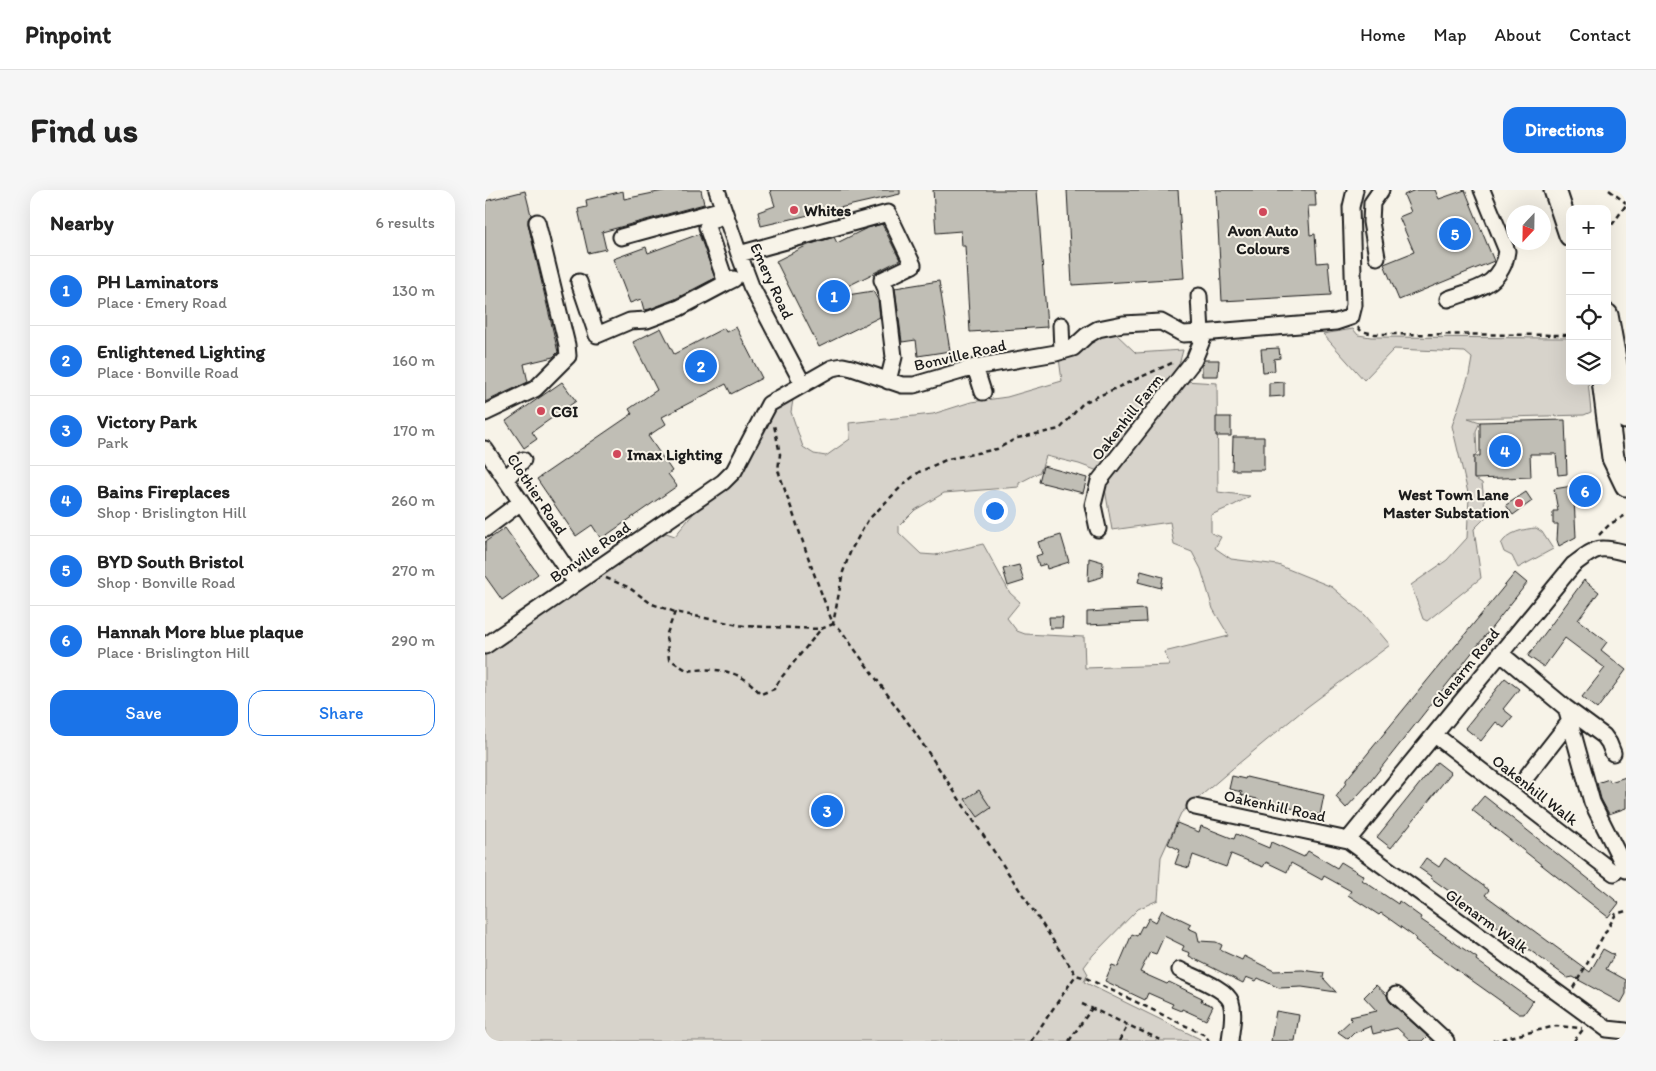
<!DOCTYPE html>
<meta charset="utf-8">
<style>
body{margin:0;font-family:Itim,sans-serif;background:#f6f6f6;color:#222}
.controls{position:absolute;right:15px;top:15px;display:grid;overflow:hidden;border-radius:10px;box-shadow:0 5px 20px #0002}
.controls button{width:45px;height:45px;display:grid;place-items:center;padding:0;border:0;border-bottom:1px solid #e0e0e0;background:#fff;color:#222;font:25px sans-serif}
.compass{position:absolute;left:1021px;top:15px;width:45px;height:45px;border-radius:50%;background:#fff;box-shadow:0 5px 20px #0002;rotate:202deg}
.you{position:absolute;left:509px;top:320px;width:18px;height:18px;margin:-12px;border:4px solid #fff;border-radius:50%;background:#1a73e8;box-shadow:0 0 0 8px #1a73e833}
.badge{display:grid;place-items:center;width:32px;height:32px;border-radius:50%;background:#1a73e8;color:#fff;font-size:16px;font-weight:700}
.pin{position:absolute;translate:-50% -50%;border:2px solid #fff;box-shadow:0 1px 5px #0006}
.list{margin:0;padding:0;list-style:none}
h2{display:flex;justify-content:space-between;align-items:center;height:65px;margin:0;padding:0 20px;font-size:21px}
h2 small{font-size:16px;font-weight:400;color:#767676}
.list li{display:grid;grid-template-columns:32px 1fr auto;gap:15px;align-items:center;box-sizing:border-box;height:70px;padding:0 20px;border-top:1px solid #e0e0e0}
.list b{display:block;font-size:19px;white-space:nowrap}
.list p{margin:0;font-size:16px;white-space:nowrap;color:#767676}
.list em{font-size:16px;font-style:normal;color:#767676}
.actions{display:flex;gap:10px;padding:15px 20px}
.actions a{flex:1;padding:11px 0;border:1px solid #1a73e8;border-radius:15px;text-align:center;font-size:18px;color:#1a73e8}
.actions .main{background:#1a73e8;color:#fff}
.icon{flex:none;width:28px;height:28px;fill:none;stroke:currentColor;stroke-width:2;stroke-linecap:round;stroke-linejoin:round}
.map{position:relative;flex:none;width:1141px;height:851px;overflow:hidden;border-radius:15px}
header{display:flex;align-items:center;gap:30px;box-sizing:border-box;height:70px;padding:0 25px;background:#fff;border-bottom:1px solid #e0e0e0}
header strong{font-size:24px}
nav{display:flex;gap:28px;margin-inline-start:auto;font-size:18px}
.intro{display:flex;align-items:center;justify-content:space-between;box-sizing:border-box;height:120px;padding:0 30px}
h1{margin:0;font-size:35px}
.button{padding:12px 22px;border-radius:15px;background:#1a73e8;color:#fff;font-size:18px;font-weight:700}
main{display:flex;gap:30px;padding:0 30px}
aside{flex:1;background:#fff;border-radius:15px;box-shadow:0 5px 20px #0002}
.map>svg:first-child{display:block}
.green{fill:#d7d3cb;stroke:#7a7874}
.building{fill:#c0beb5;stroke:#1c1c1c}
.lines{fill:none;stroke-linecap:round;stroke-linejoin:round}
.minor-casing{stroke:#1c1c1c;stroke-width:19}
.highway-casing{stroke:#1c1c1c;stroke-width:25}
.path{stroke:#1c1c1c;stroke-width:2.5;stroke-dasharray:5 4;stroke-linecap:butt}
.minor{stroke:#f7f3e8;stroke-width:15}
.highway{stroke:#f7f3e8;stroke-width:21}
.poi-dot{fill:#d1495b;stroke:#f7f3e8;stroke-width:2}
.labels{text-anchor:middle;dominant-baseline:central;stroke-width:4;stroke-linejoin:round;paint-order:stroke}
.poi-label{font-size:16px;font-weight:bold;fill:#1c1c1c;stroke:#f7f3e8;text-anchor:start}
.street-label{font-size:16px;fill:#1c1c1c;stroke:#f7f3e8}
</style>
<header>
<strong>Pinpoint</strong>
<nav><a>Home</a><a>Map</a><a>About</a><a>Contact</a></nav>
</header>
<div class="intro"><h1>Find us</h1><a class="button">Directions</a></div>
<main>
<aside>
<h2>Nearby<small>6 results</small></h2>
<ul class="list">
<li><span class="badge">1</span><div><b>PH Laminators</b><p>Place · Emery Road</p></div><em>130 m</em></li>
<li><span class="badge">2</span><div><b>Enlightened Lighting</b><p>Place · Bonville Road</p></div><em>160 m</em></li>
<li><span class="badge">3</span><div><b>Victory Park</b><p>Park</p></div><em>170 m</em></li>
<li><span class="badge">4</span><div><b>Bains Fireplaces</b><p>Shop · Brislington Hill</p></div><em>260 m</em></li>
<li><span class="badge">5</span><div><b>BYD South Bristol</b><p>Shop · Bonville Road</p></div><em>270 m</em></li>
<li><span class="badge">6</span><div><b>Hannah More blue plaque</b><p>Place · Brislington Hill</p></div><em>290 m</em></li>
</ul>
<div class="actions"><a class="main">Save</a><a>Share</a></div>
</aside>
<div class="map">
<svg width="1141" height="851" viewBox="0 0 1141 851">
<rect width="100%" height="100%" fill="#f7f3e8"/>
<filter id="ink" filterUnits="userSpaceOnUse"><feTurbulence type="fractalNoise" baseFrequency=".02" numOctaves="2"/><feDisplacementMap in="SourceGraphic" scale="10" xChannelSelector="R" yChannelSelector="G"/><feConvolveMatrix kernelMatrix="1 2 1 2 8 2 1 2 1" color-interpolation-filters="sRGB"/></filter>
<g filter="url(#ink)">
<!-- green -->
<path class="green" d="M868,139l5,6 13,2 199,1v43h18l3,31 -7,3 -116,3 12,4 -4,9 1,22 -3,3v22l8,5 4,34 -12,12 7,49 -54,43 -4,-2 -12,-34 36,-25 20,-22 2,-41 -17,-71 17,-51 3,-17 -7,-6 -71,-3 -30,31 -41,-46z
M629,142l22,21 47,-3 -7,26 -78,95 -19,-7 -33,-8 -6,16 -21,11v4l-75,6 -29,17 -16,16v7l22,21 14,1 48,-11 27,49 10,9 -13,16 10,13 8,3 59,3 1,31 85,-3 -6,-13 65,-16 -16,-27 -12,-40 -9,-17 -18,-7 -4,-23 -58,8 -8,-47 80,-102 33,2 1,109 32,4 -16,9 -23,10v18l10,4 -6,11 16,11 47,6 54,22 33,28 25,30 -83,62 -75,62 -51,44 -20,44 -3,43 -20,9 -45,46 -9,12 4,7 -4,8 116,57v2h-715v-386l146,-101 35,-21 9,3 27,-33 73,-97 18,-6 -2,12 12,35 11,7 12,2 24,-17 -1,-16 84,-9 38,-12 36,-5 55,-16 -3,-23 24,-15z
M1051,338l6,4 11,17 -35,19 -6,-12 -8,-4 -3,-8c7,-12 23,-15 35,-16z"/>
<!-- building -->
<path class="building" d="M183,0h33l3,14 -102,28 4,17 -18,4 -10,-44 9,-2 -1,-7 37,-9 1,8z
M285,0h130v4l-139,32 -3,-14 17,-6z
M448,0h104l10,137 -77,5 -5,-86h-3l-1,-15 -25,2z
M582,0h111l6,88 -112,7z
M731,0h99l1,16h-8l2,29 5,-1 2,29 11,-1 3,33 -109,6z
M930,0h20l4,9 26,-9 29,71 -95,39 -15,-36 30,-12 -15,-35 12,-5 -7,-17z
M40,1l6,24 -3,4v5l30,128 -5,5 -29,7 4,18 -43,20v-201z
M397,34l18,36 -78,39 51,-8 5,9 2,17 -61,30 -43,-86 32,-16 26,-8 3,6 30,-15z
M214,44l16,44 -40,21 -25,10 -6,1 -3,-11 -11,4 -17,-44 33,-12 2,6z
M454,91l11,70 -32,5 -2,-16 -14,2 -7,-54z
M251,137l26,51 -31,16 -5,-10 -64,33 4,7 -18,12 24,35 -4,3 9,12 -76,53 -9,-14 -16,11 -39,-57 95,-65 -3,-5 28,-19 -24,-48 28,-14 13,26 50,-26 2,4z
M794,158l1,10 -6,1 1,12 -12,1 -2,-23z
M719,170h15l-1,16h-16v-11z
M77,192l14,19 -44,31 5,7 -13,9 -18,-27z
M799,192v14l-15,1v-14z
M731,227h15v19h-15z
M1080,230l2,54 -9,1 -2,-21h-26l1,23 -57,2v-23h6v-34z
M748,247h31v33h-32z
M558,276l44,12 -4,15 -44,-11z
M1099,294l2,13 -12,2 2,38 -17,9 -2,-6 1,-16h-5v-13h5l-4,-22z
M1041,302l6,9 -19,14 -7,-10z
M20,338l33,46 -36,26 -17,-24v-34z
M576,345l8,27 -22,7 -1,-5 -7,2 -3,-10 6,-2 -4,-12z
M604,368l14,4 -1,15 -14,4z
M534,375l5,16 -16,5 -5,-17z
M656,381l22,6 -2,11 -23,-6z
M1030,383l12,10 -158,200 -23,25 -10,-11 10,-14v-3z
M1099,390l15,12 -21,28 29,22 -6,8 25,20 -29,39 -15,-12 23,-29 -40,-30 -21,29 -16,-11z
M660,419l1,13 -59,3v-13z
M564,427h14l-1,11h-12z
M1020,488l14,11 -16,20 10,8 -9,11 -8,-6 -15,19 -16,-13z
M952,572l14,11 -60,75 -14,-11z
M747,586l13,3 1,-2 78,18 -4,20 -63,-15v-1l-16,-4 1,-3 -13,-3z
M1141,587v31l-17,6 -8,-15 -4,-16 12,-4 1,3z
M494,600l12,18 -13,9 -13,-18z
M999,606l135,107 -11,14 -136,-107z
M692,633l22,9 2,-6 33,13 2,-5 33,14 2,-6 33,15 4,-6 29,17 4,-6 23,14 -2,4 36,24 1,-3 22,16 -1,2 57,39 -1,2 57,41 -9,13h-5l-104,-74 1,-2 -35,-25 -2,2 -31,-20 3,-4 -27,-15 -2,4 -31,-17 -4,9 -21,-10 -3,5 -32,-13 -5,13 -33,-12 -4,13 -14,-4 5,-14 -12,-6z
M941,668l13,9 6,-9 44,32 -4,5 105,77 13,-23 11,6 -8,14 20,11v14l-5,9 -48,-26 -5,1 -137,-100 1,-1 -13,-9z
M677,720l29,14 -3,4 9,4 2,9 17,1 6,3 -2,5 22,10 2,-4 30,15 28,-1 22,3 -1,5 13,14 -34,-5 -23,1 -21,-10 -2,3 -10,-4 -3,6 -54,-27 1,-3 -8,-3 2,-4 -20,-10 -8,18 -6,-2 -10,20 27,12 2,-2 33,16 -1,3 12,5 -7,14 -24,-11 -1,2 -10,-4 2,-3 -25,-11 -3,7 -40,-19 7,-16 6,2 14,-33 5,2 5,-10 2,1 5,-9 7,4z
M891,795l11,10 3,7 37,34 -5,5h-11l-14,-13 -24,6 -2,-8 -17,7 -6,6 -10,-7 13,-12 -1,-3 27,-6 -13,-14z
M791,821l23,4 -4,26h-24z"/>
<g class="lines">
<defs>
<path id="minor" d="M232,0l22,64 12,32 52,98
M240,24l-15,8 -3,5 19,56 8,-4
M136,47l102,-28
M254,64l149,-41 25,52 -31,15 4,9 8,68 -6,24
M892,67l-6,-35 1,-19 9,-13
M94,92l18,53 33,-14 17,-1 32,-12 47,-25
M714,106l2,37
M963,109c28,-10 54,-13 59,-48l-25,-61
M576,135l1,26
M490,177l8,25
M0,223l50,-24 33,-33 -1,-11 -30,-123
M0,259l91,134
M21,289l17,-19
M0,339l36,-27
M613,339l-5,-24 6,-24 95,-121 11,-27
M0,456l238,-164 11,-11 35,-67 63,-36 11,-2 9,2 50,17h12l61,-18 81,-14 17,-5 13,-12 12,-7 25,-5 38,-2 22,12 18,-1 135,-11 15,-5 3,-12 -3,-98 4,-17
M1015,463l66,55 38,28 5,7 4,10
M1081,518l26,94 34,68
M950,545l179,138
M1042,586l43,-55
M710,617l153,33 259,189 19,2
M863,650l225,-275c23,-17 24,-20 53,-12
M695,780c13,7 46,18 51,32 4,12 0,27 -1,39
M911,805l50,46"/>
<path id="highway" d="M1070,0l15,45
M1122,125l19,103
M1118,191l10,77 13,27"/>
</defs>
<!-- minor casing -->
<use href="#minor" class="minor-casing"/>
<!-- highway casing -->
<use href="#highway" class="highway-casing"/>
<!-- path -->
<path class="path" d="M1124,0l17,13
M1122,42l19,-27
M873,137l3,4 13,3 196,1
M687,173l-89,40 -23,26 -43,9 -20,11 -49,10 -29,13 -14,11 -37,37 -17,30 -8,22 -10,52 7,5 74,102 162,244 10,3 119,57 4,6
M1114,345l11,-11 16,-9
M121,388l22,9 24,17 23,8 69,14 77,3 12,-5 -20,-53 -35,-101 2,-16 -6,-29
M190,422l-9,24 3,23 19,12c19,-3 42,-2 58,9 5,3 10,9 15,14l13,-5 7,-11 40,-49
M1088,798l43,-74 10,-3
M597,814l81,37
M546,851l45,-66
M584,851l23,-33
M634,851l9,-16
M1008,851l63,-15 26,2
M1089,851l10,-13"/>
<!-- minor -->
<use href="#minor" class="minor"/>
<!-- highway -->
<use href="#highway" class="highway"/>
</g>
</g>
<!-- markers -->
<g class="poi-dot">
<circle cx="309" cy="20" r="5"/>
<circle cx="778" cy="22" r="5"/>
<circle cx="56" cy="221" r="5"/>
<circle cx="132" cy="264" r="5"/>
<circle cx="1034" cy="313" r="5"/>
</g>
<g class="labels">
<!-- poi labels -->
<g class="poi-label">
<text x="319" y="20">Whites</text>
<text x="778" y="40" text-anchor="middle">Avon Auto<tspan x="778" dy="18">Colours</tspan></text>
<text x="66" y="221">CGI</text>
<text x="142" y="264">Imax Lighting</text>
<text x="1024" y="304" text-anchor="end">West Town Lane<tspan x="1024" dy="18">Master Substation</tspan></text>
</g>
<!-- street labels -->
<g class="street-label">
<text transform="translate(287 91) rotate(65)">Emery Road</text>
<text transform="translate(475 165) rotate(-13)">Bonville Road</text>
<text transform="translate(642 227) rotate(-52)">Oakenhill Farm</text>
<text transform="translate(52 304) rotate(56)">Clothier Road</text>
<text transform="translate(105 362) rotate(-35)">Bonville Road</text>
<text transform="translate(980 478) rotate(-51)">Glenarm Road</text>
<text transform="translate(1050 600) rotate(38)">Oakenhill Walk</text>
<text transform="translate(790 616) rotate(12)">Oakenhill Road</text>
<text transform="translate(1002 731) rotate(36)">Glenarm Walk</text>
</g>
</g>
</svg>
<div class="controls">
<button>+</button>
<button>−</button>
<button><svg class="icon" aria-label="locate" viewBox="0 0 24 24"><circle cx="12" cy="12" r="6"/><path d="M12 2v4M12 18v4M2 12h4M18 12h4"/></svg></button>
<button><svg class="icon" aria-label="layers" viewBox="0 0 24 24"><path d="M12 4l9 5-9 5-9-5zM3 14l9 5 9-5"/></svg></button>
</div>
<svg class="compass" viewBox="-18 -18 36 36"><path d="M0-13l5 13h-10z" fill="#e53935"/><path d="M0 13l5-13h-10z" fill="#767676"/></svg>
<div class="you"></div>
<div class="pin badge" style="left:349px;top:106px">1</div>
<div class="pin badge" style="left:216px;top:176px">2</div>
<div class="pin badge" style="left:342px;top:621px">3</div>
<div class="pin badge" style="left:1020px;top:261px">4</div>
<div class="pin badge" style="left:970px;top:44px">5</div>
<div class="pin badge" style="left:1100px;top:301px">6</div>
</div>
</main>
